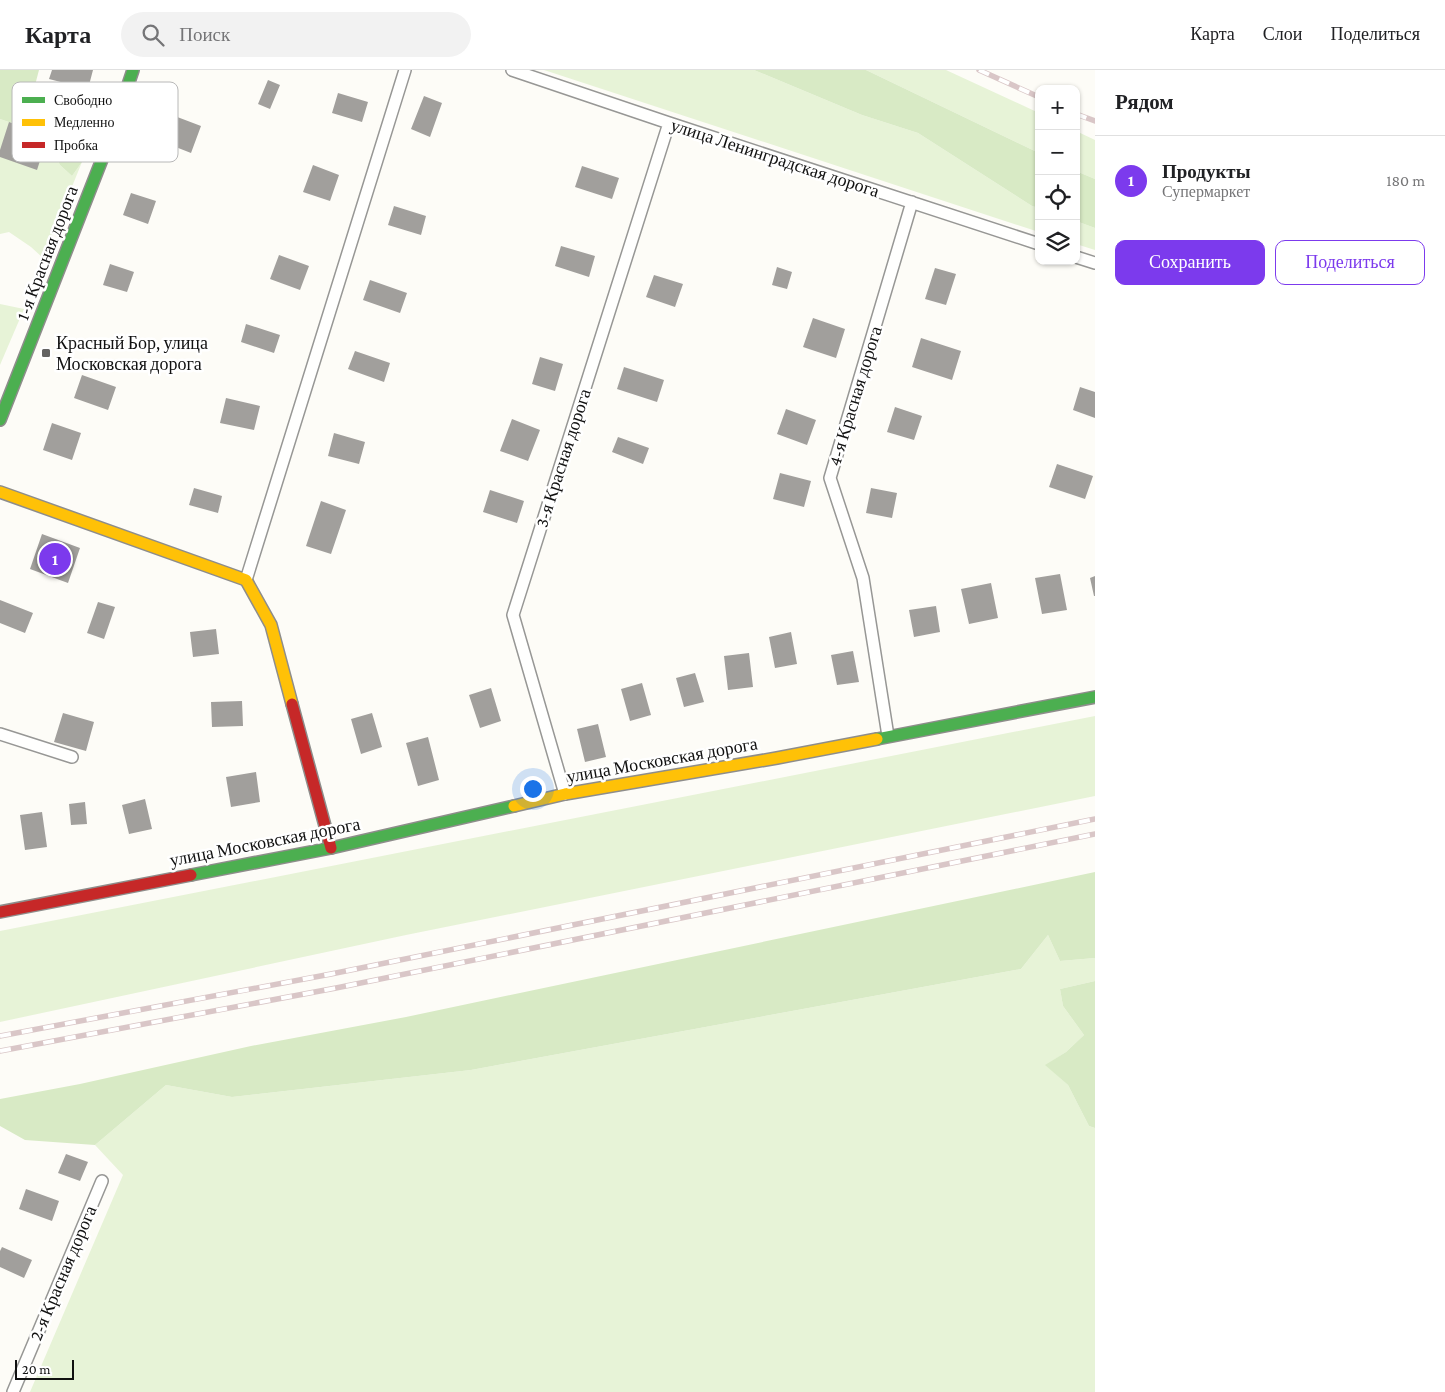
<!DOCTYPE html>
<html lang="ru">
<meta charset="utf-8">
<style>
body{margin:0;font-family:"Crimson Pro",serif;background:#f2f2f2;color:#202124}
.controls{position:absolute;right:15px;top:15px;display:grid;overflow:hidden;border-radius:10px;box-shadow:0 1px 4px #0004}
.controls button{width:45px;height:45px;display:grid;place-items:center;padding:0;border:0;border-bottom:1px solid #e0e0e0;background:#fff;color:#202124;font:25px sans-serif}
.scale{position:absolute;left:15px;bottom:12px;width:59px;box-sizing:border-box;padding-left:5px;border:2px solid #111;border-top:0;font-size:14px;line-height:18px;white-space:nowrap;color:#111;-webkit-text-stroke:4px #fff;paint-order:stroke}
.you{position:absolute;left:532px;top:718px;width:18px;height:18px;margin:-12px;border:4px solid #fff;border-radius:50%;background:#1a73e8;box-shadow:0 0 0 8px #1a73e833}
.badge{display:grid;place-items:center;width:32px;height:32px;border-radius:50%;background:#7c3aed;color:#fff;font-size:16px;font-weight:700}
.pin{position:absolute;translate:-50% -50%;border:2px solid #fff;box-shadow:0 1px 5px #0006}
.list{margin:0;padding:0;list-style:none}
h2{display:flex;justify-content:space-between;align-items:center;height:65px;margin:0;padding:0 20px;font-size:21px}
h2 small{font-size:16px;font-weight:400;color:#757577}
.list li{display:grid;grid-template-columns:32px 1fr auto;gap:15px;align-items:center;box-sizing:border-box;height:90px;padding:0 20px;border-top:1px solid #e0e0e0}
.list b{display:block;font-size:19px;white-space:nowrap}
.list p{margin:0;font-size:16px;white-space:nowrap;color:#757577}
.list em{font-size:16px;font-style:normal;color:#757577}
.actions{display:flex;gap:10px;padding:15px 20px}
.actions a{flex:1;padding:11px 0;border:1px solid #7c3aed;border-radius:10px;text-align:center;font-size:18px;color:#7c3aed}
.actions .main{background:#7c3aed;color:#fff}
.icon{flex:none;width:28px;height:28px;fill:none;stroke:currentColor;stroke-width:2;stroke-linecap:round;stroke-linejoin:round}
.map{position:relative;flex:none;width:1095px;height:1322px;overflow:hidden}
header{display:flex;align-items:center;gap:30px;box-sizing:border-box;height:70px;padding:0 25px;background:#fff;border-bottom:1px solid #e0e0e0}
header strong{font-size:24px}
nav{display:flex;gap:28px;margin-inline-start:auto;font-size:18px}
.search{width:350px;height:45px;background:#f2f2f2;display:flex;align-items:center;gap:12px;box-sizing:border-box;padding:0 18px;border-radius:28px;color:#757577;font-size:19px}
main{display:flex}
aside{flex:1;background:#fff}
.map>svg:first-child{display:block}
.green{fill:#e7f3d7}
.forest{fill:#d8eac5}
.building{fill:#a19f9c}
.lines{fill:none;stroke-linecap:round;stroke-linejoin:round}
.lane-casing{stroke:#979795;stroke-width:14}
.fast-casing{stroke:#8e8d8b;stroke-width:14}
.slow-casing{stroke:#8e8d8b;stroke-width:14}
.jam-casing{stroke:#8e8d8b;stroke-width:14}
.lane{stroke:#fffffe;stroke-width:11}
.fast{stroke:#4caf50;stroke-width:11}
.slow{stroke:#ffc107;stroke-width:11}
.jam{stroke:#c62828;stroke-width:11}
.rail-casing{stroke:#d9c6c7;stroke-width:5.5}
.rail{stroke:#fff;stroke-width:4;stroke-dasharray:11;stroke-linecap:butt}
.poi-dot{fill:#646362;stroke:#fff;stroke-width:2}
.labels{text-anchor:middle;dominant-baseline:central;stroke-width:5;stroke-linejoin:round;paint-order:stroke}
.street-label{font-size:18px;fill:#111;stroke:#fff}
.poi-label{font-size:18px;fill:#111;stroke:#fff;text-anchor:start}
.key{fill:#fff;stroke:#b8b8b8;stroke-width:1}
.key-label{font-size:14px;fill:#111}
</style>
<header>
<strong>Карта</strong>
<div class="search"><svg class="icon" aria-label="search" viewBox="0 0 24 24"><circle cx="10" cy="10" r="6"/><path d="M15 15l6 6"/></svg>Поиск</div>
<nav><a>Карта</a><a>Слои</a><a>Поделиться</a></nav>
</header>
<main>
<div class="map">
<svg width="1095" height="1322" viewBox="0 0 1095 1322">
<rect width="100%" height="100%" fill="#fdfcf7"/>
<!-- green -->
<path class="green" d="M544,0h210l108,45 56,18 114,73 7,2v24z
M866,0h80l93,43v40z
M0,49l44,15 16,31 12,11 10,-14 -39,96 -12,-11 -22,-15 -9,2z
M1076,61l19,9v39l-19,-8z
M1076,151l19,7v22l-19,-6z
M0,234l24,5 -24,56z
M1095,646v80l-689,139 -406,87v-91z
M1048,865l12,26 35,-3v23l-35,8 3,17 21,29 -18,17 -20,13 22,20 21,41 6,2v264h-1065l93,-217 -28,-30 71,-60 66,12 239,-27 550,-101z"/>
<!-- forest -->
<path class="forest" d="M0,0h39l-5,19 67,19 -19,54 -10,14 -12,-11 -16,-31 -44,-15z
M754,0h112l173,83v55l-7,-2 -114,-73 -56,-18z
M1076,101l19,8v49l-19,-7z
M1095,802v86l-35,3 -12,-26 -27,34 -550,101 -239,27 -66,-12 -71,60 -70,-5 -25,-14v-27l80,-15 171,-38 155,-29z
M1095,911v147l-6,-2 -21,-41 -23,-20 21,-13 18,-17 -21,-29 -3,-17z"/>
<!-- building -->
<path class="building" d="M52,0h41l-5,19 -39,-10z
M268,10l12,5 -10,24 -12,-5z
M338,23l30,9 -6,20 -30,-9z
M424,26l18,7 -12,34 -19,-8z
M172,45l29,11 -10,27 -28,-11z
M9,52l39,14 -11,34 -37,-13v-7z
M313,95l26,10 -9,26 -27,-9z
M582,96l37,12 -7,21 -37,-12z
M131,123l25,8 -8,23 -25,-9z
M394,136l32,10 -5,19 -33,-10z
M561,176l34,10 -6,21 -34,-11z
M279,185l30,11 -9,24 -30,-11z
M110,194l24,8 -7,20 -24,-7z
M777,197l15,5 -5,17 -15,-4z
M935,198l21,6 -10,31 -21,-6z
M654,205l29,9 -8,23 -29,-10z
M370,210l37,13 -7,20 -37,-13z
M813,248l32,11 -9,29 -33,-11z
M246,254l34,11 -6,18 -33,-11z
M921,268l40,13 -9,29 -40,-13z
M355,281l35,12 -6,19 -36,-13z
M540,287l23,7 -8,27 -23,-7z
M624,297l40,13 -7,22 -40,-13z
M82,305l34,12 -8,23 -34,-12z
M1080,317l15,5v26l-22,-8z
M226,328l34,8 -6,24 -34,-7z
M895,337l27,9 -8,24 -27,-8z
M786,339l30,11 -9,25 -30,-11z
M512,349l28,11 -12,31 -28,-10z
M52,353l29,10 -9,27 -29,-10z
M334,363l31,9 -6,22 -31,-8z
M618,367l31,11 -6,16 -31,-12z
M1057,394l36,12 -8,23 -36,-12z
M780,403l31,8 -7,26 -31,-8z
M194,418l28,8 -4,17 -29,-8z
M871,418l26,5 -5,25 -26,-5z
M490,420l34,11 -7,22 -34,-11z
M321,431l25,9 -15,44 -25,-8z
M42,464l38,14 -12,35 -38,-14z
M1060,504l7,36 -25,4 -7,-36z
M1095,506v20h-1l-4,-18z
M991,513l7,35 -29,6 -8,-35z
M0,530l33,13 -8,20 -25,-10z
M98,532l17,5 -11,32 -17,-6z
M936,536l4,26 -26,5 -5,-27z
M216,559l3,25 -26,3 -3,-25z
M791,562l6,32 -22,4 -6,-31z
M853,581l6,31 -22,3 -6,-30z
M749,583l4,34 -25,3 -4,-34z
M695,603l9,29 -20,5 -8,-29z
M642,613l9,32 -21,6 -9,-32z
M491,618l10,33 -21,7 -11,-33z
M242,631l1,25 -31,1 -1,-25z
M63,643l31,9 -8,29 -32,-9z
M372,643l10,34 -21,7 -10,-35z
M598,654l8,33 -21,5 -8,-33z
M428,667l11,43 -21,6 -12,-43z
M256,702l4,30 -29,5 -5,-30z
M145,729l7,30 -23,5 -7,-29z
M85,732l2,22 -16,1 -2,-21z
M42,742l5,35 -22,3 -5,-35z
M66,1084l22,8 -8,19 -22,-8z
M26,1119l33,12 -7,20 -33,-12z
M2,1177l30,13 -8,18 -24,-11v-16z"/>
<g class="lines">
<defs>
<path id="lane" d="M512,0l157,53 370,121
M1076,187l19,6
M246,510l159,-510
M0,664l72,23
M888,666l-25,-158 -33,-100 82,-276
M565,724l-52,-179 156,-492
M13,1322l89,-211"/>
<path id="fast" d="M0,350l110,-281 23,-69
M877,669l218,-42
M191,805l140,-27 183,-42"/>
<path id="slow" d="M0,422l246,88 25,45 21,79
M514,736l51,-12 212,-36 100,-19"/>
<path id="jam" d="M292,634l39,144
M0,842l191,-37"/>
</defs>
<!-- lane casing -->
<use href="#lane" class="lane-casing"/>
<!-- fast casing -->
<use href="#fast" class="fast-casing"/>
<!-- slow casing -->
<use href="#slow" class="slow-casing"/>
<!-- jam casing -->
<use href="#jam" class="jam-casing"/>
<!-- lane -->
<use href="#lane" class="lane"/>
<!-- fast -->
<use href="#fast" class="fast"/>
<!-- slow -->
<use href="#slow" class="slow"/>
<!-- jam -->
<use href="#jam" class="jam"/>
<defs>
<path id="rail" d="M979,0l60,27
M1076,44l19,7
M0,966l331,-62 764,-155
M0,981l336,-63 759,-154"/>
</defs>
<!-- rail casing -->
<use href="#rail" class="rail-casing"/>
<!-- rail -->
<use href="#rail" class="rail"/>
</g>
<!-- markers -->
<rect class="poi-dot" x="41" y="278" width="10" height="10" rx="2.5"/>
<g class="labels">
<!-- street labels -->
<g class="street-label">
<text transform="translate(775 88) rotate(18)">улица Ленинградская дорога</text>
<text transform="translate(47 183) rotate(-69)">1-я Красная дорога</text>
<text transform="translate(855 326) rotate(-73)">4-я Красная дорога</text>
<text transform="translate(563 388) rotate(-72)">3-я Красная дорога</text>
<text transform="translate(662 690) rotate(-10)">улица Московская дорога</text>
<text transform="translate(265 772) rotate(-11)">улица Московская дорога</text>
<text transform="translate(63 1203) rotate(-67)">2-я Красная дорога</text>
</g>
<!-- poi labels -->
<g class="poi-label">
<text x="56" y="273">Красный Бор, улица<tspan x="56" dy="21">Московская дорога</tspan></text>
</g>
</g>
<!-- legend -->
<rect x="12" y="12" width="166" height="80" rx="8" class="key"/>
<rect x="22" y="27" width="23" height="6" fill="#4caf50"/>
<rect x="22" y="49" width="23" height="7" fill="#ffc107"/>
<rect x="22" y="72" width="23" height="6" fill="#c62828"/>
<g class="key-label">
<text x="54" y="35">Свободно</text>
<text x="54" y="57">Медленно</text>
<text x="54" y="80">Пробка</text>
</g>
</svg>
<div class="controls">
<button>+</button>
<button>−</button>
<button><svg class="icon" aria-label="locate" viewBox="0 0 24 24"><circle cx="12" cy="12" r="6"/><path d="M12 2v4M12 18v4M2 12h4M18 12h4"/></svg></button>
<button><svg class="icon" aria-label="layers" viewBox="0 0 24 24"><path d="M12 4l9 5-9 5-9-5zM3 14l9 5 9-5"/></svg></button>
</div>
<div class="scale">20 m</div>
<div class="you"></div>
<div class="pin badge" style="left:55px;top:489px">1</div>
</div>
<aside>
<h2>Рядом<small></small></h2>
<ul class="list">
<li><span class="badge">1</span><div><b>Продукты</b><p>Супермаркет</p></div><em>180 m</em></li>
</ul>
<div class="actions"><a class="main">Сохранить</a><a>Поделиться</a></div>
</aside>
</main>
